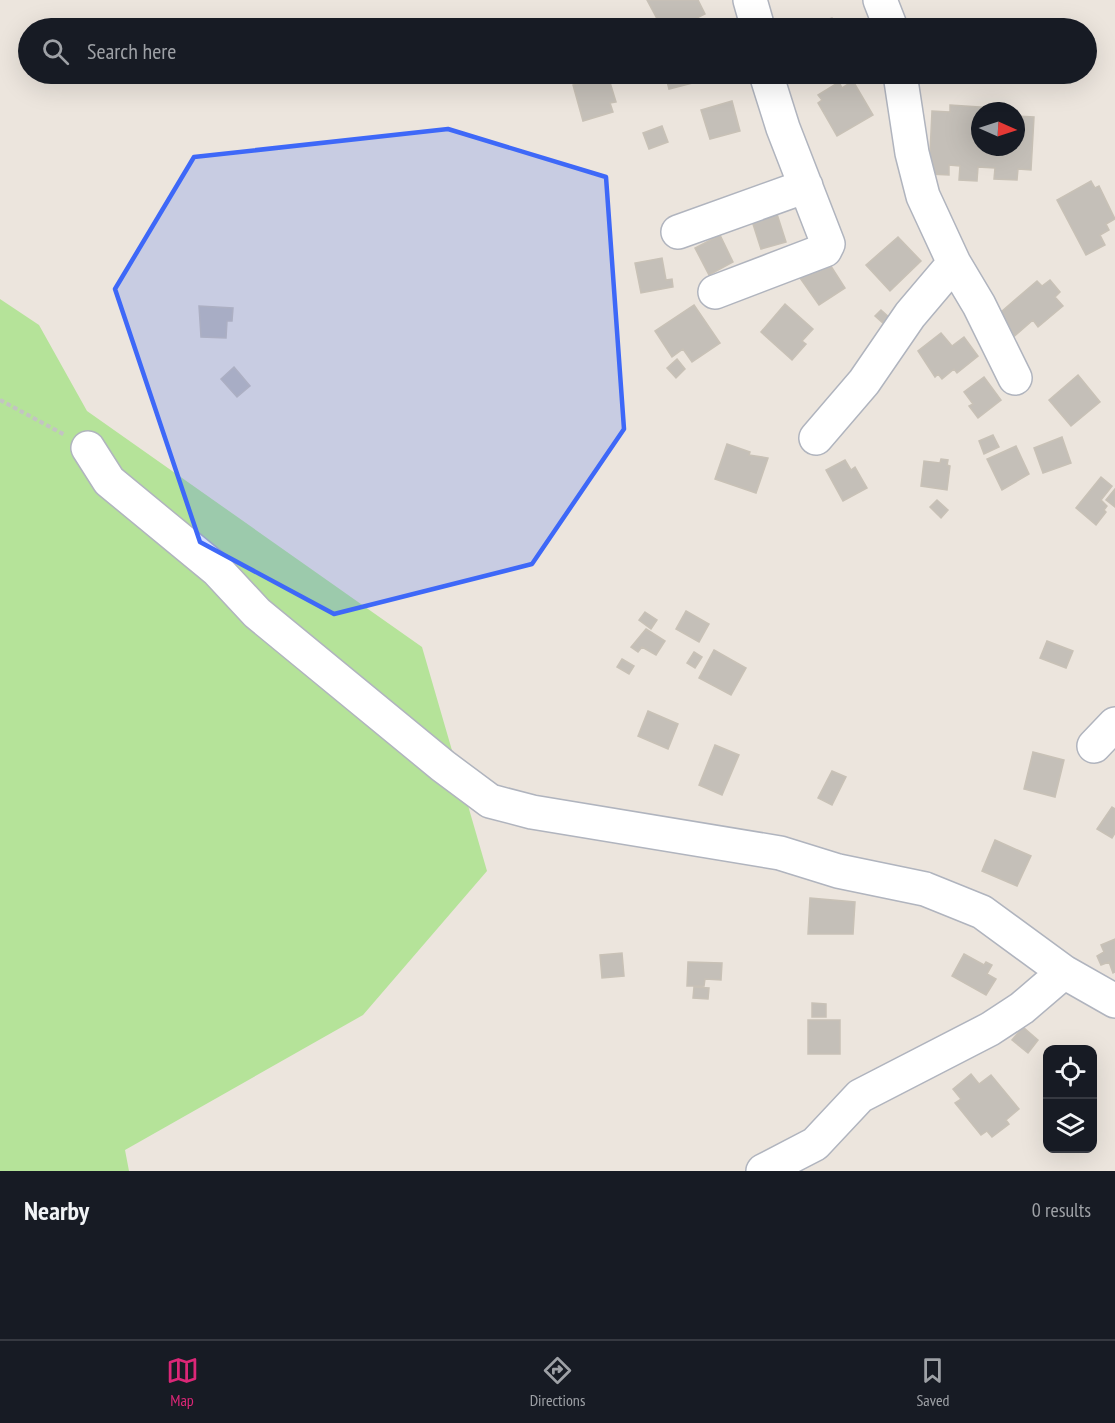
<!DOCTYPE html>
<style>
body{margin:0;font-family:"PT Sans Narrow",sans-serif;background:#242831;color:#f1f3f6}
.controls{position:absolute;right:18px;bottom:18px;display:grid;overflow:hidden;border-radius:12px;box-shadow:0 6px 24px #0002}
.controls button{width:54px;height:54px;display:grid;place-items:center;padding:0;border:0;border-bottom:2px solid #363941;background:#171b24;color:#f1f3f6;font:30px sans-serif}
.compass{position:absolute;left:971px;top:102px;width:54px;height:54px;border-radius:50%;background:#171b24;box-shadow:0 6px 24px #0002;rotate:93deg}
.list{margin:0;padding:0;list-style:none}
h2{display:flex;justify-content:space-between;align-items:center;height:78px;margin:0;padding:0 24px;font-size:26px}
h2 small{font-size:20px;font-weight:400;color:#9ea1a6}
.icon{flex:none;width:33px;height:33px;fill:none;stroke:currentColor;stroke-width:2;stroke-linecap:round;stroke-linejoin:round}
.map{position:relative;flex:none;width:1115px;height:1171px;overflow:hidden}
.search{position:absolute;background:#171b24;box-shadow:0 6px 24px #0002;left:18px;right:18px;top:18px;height:66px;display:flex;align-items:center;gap:15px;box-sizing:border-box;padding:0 21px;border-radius:33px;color:#9ea1a6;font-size:22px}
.sheet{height:168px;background:#171b24}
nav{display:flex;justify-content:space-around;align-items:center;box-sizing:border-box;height:84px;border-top:2px solid #363941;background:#171b24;font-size:16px;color:#9ea1a6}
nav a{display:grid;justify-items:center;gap:3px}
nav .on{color:#db2777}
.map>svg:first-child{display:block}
.green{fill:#b5e399}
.building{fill:#c4bfb8;stroke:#c8c1b6;stroke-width:1.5}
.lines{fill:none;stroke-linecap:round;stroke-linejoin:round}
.minor-casing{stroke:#b0b4be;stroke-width:36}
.path{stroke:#c3c3c3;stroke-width:4;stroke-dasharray:4.5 3;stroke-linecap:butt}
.minor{stroke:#fff;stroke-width:33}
.marked{fill:#3e68f8;fill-opacity:0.2;stroke:#3e68f8;stroke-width:4.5;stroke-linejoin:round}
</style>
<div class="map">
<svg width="1115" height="1171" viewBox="0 0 1115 1171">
<rect width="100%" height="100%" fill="#ece5dd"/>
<!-- green -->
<path class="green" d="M0,299l39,26 48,86 335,236 65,224 -124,144 -238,135 4,21h-129z"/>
<!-- building -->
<path class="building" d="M647,0h51l7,14 -28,14h-15z
M832,18l3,10h-30v-1z
M665,74h50l1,3 -47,12z
M608,76l8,26 -6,1 3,9 -30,9 -10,-36z
M853,81l20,34 -36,21 -19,-33 4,-3 -4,-5 21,-13 3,6z
M732,101l8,30 -30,8 -9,-29z
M950,105l59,4v2h-29v36h36v-31l18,1 -3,53 -13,-1 -1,11 -23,-1 1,-11 -17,-1 -1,14 -18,-1 1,-14 -11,-1v10l-20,-1 3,-63 18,1z
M662,126l6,16 -19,7 -6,-16z
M1091,181l4,7 4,-2 16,33 -9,5 3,6 -9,5 5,10 -19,10 -29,-55z
M777,214l9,28 -25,7 -9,-28z
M720,235l13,27 -24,13 -14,-27z
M898,237l23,24 -31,30 -24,-26z
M662,258l4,22 6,-1 1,8 -32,6 -6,-30z
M827,260l18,28 -26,17 -19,-27z
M1050,280l10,12 -5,5 8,9 -25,21 -5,-7 -22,19 -17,-21 43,-37 5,5z
M785,304l28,25 -11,12 4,3 -14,16 -31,-28z
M694,305l26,38 -28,19 -9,-13 -11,8 -17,-26z
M199,306l34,2 -1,13h-5l-1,17 -25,-1z
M881,310l9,8 -5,7 -10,-9z
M941,333l11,13 12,-9 14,19 -21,17 -3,-4 -12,10 -4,-5 -3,3 -17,-26z
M677,359l8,10 -9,9 -9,-10z
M234,367l16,19 -13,11 -16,-18z
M1078,375l22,27 -29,24 -22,-26z
M984,377l17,23 -23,18 -9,-12 4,-2 -9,-12z
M993,435l6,12 -15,7 -5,-13z
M1062,437l9,26 -28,10 -9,-25z
M727,444l23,8 -1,3 19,3 -12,35 -41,-14z
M1016,446l13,28 -27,16 -15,-31z
M941,459l7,1 -1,5 3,1 -3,24 -26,-4 3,-25 16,2z
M845,460l6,10 4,-3 12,21 -24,13 -17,-31z
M1101,477l11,9 -11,14 6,6 -3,4 2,2 -10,13 -20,-17z
M1115,489v18l-9,-7z
M937,500l11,10 -7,8 -11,-11z
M686,611l23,13 -10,18 -23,-13z
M645,612l12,8 -6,9 -12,-9z
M646,629l19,12 -9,14 -14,-8 -4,5 -7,-5z
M1047,641l26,10 -7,17 -26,-10z
M714,650l32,18 -15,27 -32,-17z
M694,652l8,5 -7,11 -8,-5z
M622,659l12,7 -5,8 -12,-7z
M648,711l30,13 -10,25 -30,-13z
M715,745l24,10 -17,40 -23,-10z
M1033,752l31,8 -9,37 -31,-8z
M832,771l14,6 -14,28 -14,-7z
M1112,807l3,2v24l-3,5 -15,-9z
M995,840l36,16 -14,30 -35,-15z
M810,898l45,4 -2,32h-45z
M1115,939v33l-2,1 -4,-11 -8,3 -4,-9 7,-4 -3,-7z
M622,953l2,23 -22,2 -2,-23z
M964,954l20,11 2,-3 6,3 -5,9 9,5 -10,16 -34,-19z
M688,962l34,1 -1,17 -16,-1 -1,7h-17z
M694,987l15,1 -1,11 -15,-1z
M812,1003l14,1v13h-14z
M808,1020h32v34h-32z
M1023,1027l15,13 -10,13 -16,-13z
M971,1074l8,10 12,-9 28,34 -13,11 3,4 -17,13 -5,-6 -6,4 -26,-32 6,-4 -8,-10z"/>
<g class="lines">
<defs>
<path id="minor" d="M750,0l8,28
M880,0l11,28
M900,74l12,79 11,43 31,67 25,42 36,73
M678,232l128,-46
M715,292l110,-42 3,-6 -45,-116 -17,-54
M816,438l48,-56 46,-67 44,-52
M88,448l21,33 108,89 40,43 186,153 47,35 42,11 248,41 58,18 87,18 57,23 82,60 51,29
M1094,746l21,-22
M763,1171l52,-27 45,-48 130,-67 32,-21 42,-36"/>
</defs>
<!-- minor casing -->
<use href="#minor" class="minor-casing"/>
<!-- path -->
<path class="path" d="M0,400l65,35"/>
<!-- minor -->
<use href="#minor" class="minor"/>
</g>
<!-- marked area -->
<path class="marked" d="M448,129l158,48 18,252 -92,135 -198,50 -134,-72 -85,-253 79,-132z"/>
</svg>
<div class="controls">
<button><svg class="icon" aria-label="locate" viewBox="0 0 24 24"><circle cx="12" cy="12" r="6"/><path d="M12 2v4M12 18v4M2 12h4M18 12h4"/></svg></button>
<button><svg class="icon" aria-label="layers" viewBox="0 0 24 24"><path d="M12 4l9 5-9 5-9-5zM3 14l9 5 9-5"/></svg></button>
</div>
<svg class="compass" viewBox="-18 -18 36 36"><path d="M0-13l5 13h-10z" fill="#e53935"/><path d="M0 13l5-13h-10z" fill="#9ea1a6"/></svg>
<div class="search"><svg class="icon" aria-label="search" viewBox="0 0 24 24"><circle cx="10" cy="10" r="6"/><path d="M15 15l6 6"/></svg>Search here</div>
</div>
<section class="sheet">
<h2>Nearby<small>0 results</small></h2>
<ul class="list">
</ul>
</section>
<nav>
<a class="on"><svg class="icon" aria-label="map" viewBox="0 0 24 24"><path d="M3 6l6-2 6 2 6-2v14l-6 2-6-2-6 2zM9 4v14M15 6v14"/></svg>Map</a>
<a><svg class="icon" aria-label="directions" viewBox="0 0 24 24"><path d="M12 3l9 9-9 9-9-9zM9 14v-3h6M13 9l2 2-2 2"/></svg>Directions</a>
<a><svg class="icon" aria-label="saved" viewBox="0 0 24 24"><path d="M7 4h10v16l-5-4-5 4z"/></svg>Saved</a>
</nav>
